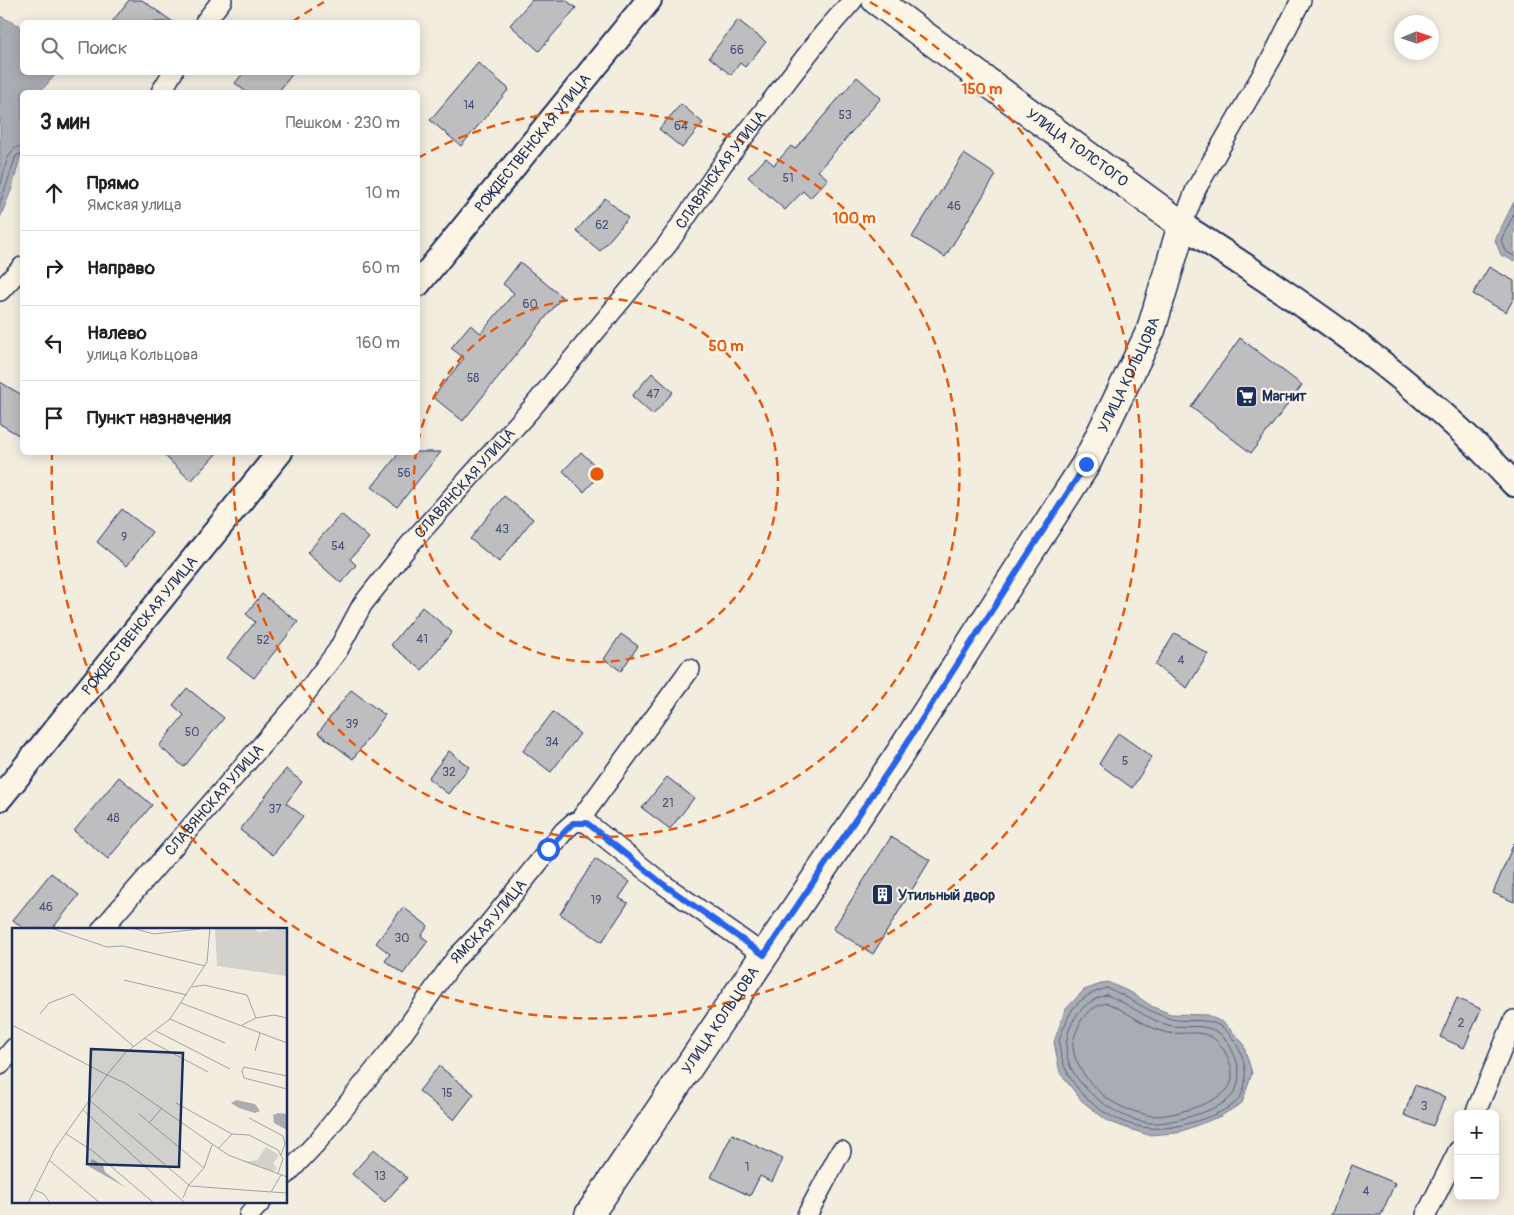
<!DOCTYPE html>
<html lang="ru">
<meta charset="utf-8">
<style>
body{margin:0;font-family:Pangolin,sans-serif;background:#f2f2f2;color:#202124}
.controls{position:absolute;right:15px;bottom:15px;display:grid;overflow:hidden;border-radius:8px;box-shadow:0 2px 12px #0003}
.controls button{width:45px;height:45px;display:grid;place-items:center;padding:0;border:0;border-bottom:1px solid #e0e0e0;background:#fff;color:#202124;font:25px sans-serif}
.compass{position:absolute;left:1394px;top:15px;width:45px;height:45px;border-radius:50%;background:#fff;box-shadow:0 2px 12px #0003;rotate:88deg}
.stop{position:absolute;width:15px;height:15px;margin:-11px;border:4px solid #2563eb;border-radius:50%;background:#fff}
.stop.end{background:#2563eb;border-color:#fff;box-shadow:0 1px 5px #0008}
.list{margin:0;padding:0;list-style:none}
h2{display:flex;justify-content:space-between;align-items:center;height:65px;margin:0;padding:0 20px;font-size:21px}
h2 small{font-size:16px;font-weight:400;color:#757577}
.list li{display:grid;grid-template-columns:32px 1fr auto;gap:15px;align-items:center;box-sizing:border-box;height:75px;padding:0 20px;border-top:1px solid #e0e0e0}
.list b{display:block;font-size:19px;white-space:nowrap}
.list p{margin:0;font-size:16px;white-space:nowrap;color:#757577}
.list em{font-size:16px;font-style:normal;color:#757577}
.icon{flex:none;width:28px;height:28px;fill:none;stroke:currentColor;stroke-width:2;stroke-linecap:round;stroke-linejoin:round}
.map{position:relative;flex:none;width:1514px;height:1215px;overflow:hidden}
.search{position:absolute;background:#fff;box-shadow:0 2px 12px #0003;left:20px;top:20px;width:400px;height:55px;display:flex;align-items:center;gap:12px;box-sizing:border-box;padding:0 18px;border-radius:8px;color:#757577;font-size:19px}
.panel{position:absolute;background:#fff;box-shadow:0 2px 12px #0003;left:20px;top:90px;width:400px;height:365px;border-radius:8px}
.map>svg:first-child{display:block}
.water{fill:#a9acb3;stroke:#707a91}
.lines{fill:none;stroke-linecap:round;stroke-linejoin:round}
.shore{stroke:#546180;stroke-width:1}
.building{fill:#bebec0;stroke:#1b2f5e}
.minor-casing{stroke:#1b2f5e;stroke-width:22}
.tertiary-casing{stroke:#1b2f5e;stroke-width:28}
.secondary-casing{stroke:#1b2f5e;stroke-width:31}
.minor{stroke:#fcf5e5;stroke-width:19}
.tertiary{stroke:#fcf5e5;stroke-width:24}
.secondary{stroke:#fcf5e5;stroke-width:28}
.route{stroke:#2563eb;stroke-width:6}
.ring{fill:none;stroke:#e8590c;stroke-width:2.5;stroke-dasharray:9 6}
.labels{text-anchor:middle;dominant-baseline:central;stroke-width:4.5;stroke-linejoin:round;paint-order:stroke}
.number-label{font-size:12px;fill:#445376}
.street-label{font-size:15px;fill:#1b2f5e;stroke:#fcf5e5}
.poi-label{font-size:15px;font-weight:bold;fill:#1b2f5e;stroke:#fcf5e5;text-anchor:start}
.inset-road{fill:none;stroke:#9da1ac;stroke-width:1}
.view{fill:#1b2f5e;fill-opacity:0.15;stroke:#1b2f5e;stroke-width:2.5}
.inset-edge{fill:none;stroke:#1b2f5e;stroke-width:2.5}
.centre{fill:#e8590c;stroke:#fcf5e5;stroke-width:2.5}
.ring-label{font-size:15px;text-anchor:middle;font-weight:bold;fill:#e8590c;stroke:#fcf5e5;stroke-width:4.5;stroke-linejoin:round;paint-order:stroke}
</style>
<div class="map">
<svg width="1514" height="1215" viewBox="0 0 1514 1215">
<rect width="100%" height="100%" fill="#f3ede0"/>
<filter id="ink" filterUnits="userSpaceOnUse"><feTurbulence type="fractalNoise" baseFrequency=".02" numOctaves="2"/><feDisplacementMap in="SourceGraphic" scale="10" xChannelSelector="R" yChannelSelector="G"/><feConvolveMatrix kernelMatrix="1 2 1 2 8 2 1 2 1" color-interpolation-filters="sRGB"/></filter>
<g filter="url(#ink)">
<!-- water -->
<path class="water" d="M0,16l22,11v45l35,1 -17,19h-18v58l-10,38 -12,30z
M1514,202v59l-13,-6 -6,-15z
M1107,982l25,11 21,14 18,7 36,1 17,8 19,20 9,30 -10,30 -21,13 -44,17 -29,2 -39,-13 -27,-21 -22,-28 -6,-31 11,-32 19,-20z"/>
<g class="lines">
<!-- shore -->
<path class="shore" d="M0,187c5,-13 5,-40 22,-41
M0,204l16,-48 6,-3
M1514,214l-13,26 4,11 9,5
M1107,988c21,8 39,23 61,30 17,6 35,-2 52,8 10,6 18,19 22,30 4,13 6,32 -4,44 -12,14 -56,27 -74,28 -47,4 -100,-34 -105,-84 0,-6 4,-15 7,-21 6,-20 22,-30 41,-35z
M1107,995c21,8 39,24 61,30 16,4 32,-2 48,6 11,7 17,19 21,31 3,10 3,22 -4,32 -9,16 -59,28 -76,29 -30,2 -73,-28 -86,-55 -14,-29 5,-67 36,-73z
M1107,1003c21,8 38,25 61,30 14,2 32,-4 45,5 14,10 27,39 13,53 -13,13 -62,29 -79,24 -9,-3 -20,-5 -29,-10 -20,-10 -46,-38 -45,-62 0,-5 4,-12 6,-18 4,-11 16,-20 28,-22z"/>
</g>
<!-- building -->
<path class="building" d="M129,0h13l31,22h-61z
M532,0h34l10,8 -37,43 -29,-26z
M738,20l28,22 -21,25 -5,-4 -9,12 -22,-18z
M478,63l31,26 -48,57 -31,-26z
M244,72h50l-16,20h-32l-11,-9z
M857,77l24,21 -63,73 10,8 -18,19 -7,-7 -18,19 -37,-33 18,-19 8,7 17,-19 4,3z
M681,104l22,19 -21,25 -23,-19z
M964,154l32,21 -51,82 -33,-20z
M605,198l23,20 -28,33 -24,-20z
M520,262l42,35 -99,124 -30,-24 31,-39 -13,-10 19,-23 11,8 33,-40 -11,-9z
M1489,267l25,14v17l-8,14 -33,-18z
M1240,338l62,47 -51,68 -60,-46z
M652,373l21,19 -20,23 -21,-19z
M0,382l22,13v42l-22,-13z
M161,452h57l-27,29z
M400,452h41l-44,55 -25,-20z
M581,452l21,20 -18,20 -21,-21z
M504,496l29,23 -34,43 -29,-23z
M122,509l30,23 -25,34 -30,-24z
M341,514l28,24 -19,21 6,6 -15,18 -34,-30z
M262,594l36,28 -44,56 -27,-20 28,-36 -9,-8z
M422,607l30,25 -30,38 -31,-25z
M1175,633l33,21 -21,34 -32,-23z
M621,634l17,12 -17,25 -17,-12z
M187,688l37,30 -40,49 -25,-21 25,-31 -11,-10z
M351,690l34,25 -32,44 -35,-26z
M553,712l27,22 -29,38 -28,-21z
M1118,733l34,24 -20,31 -33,-24z
M449,751l20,16 -21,27 -20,-16z
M286,769l16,13 -16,21 17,13 -30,39 -33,-25z
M119,777l33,28 -44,54 -34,-28z
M667,777l27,21 -24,31 -28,-21z
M891,837l39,23 -57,94 -40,-25z
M1514,843v59l-21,-9z
M595,859l35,23 -11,16 9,5 -26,39 -42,-28z
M51,873l28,22 -27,34h-28l-11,-9z
M403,907l25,19 -7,10 7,5 -25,33 -18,-13 5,-7 -14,-11z
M1457,998l24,11 -17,39 -24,-11z
M439,1066l35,28 -20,26 -35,-29z
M1415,1085l30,12 -12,29 -29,-11z
M732,1134l51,25 -11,23 -12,-6 -10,20 -39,-19z
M374,1149l33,29 -22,24 -33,-28z
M1352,1165l43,18 -14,32h-50z"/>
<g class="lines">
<defs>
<g id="minor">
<path d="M205,22l17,-22"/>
<path d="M161,92l12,-20"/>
<path d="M1182,225l14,-36 77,-133 28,-56"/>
<path d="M0,291l22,-24"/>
<path d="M579,821l8,2 76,61 101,71"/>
<path id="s1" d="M102,929l198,-228 38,-51 24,-45 48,-61 122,-136 135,-163 55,-80 102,-132 29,-33"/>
<path d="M0,1065l14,-17"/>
<path d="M1475,1114l39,-94"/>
<path id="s2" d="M286,1175l32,-34 76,-95 62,-88 32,-33 76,-94 9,-8 6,-2 111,-152"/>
<path d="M249,1215l13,-14"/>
<path d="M807,1215l34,-64"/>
<path d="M1426,1215l32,-64"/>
</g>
<g id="tertiary">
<path d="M1182,225c119,76 236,154 332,259"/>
<path id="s3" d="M418,284l231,-284"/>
<path id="s4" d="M0,798l280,-346"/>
</g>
<g id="secondary">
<path id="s5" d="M589,1215l310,-460 187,-291 65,-134 31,-105 -306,-225"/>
</g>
</defs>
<!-- minor casing -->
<use href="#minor" class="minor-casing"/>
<!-- tertiary casing -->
<use href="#tertiary" class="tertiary-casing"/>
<!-- secondary casing -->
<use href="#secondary" class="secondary-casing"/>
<!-- minor -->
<use href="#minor" class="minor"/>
<!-- tertiary -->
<use href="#tertiary" class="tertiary"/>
<!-- secondary -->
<use href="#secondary" class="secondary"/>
</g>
</g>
<g class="lines" filter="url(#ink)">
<!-- route -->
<path class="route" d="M548,849l25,-26h14l76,61 101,71 135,-200 187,-291"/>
</g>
<!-- distance rings -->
<g class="ring">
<path d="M418 442A182 182 0 1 1 416 453"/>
<path d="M418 158A363 363 0 1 1 234 455"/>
<path d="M292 22A545 545 0 0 1 324 2M870 2A545 545 0 1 1 52 455"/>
</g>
<!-- icons -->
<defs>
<symbol id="supermarket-square" viewBox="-11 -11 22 22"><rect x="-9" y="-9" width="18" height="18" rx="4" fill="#1b2f5e" stroke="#fcf5e5"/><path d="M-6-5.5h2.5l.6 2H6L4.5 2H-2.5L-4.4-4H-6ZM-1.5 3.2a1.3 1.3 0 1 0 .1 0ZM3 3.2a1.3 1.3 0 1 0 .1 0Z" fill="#fff"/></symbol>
<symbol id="building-square" viewBox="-11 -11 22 22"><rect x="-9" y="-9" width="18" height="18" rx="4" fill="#1b2f5e" stroke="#fcf5e5"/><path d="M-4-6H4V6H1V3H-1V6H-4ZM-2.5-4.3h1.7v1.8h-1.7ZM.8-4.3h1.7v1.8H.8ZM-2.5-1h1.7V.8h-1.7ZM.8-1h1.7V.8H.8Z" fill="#fff"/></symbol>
</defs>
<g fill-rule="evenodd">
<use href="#supermarket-square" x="1234" y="384" width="25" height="25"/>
<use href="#building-square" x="870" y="882" width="25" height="25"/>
</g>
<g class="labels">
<!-- number labels -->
<g class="number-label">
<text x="737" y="50">66</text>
<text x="469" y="105">14</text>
<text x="845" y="115">53</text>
<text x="681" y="126">64</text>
<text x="788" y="178">51</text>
<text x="954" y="206">46</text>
<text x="602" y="225">62</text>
<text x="530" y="304">60</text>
<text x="473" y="378">58</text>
<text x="653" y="394">47</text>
<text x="404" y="473">56</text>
<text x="502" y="529">43</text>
<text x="124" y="537">9</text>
<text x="338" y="546">54</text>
<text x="422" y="639">41</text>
<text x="263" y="640">52</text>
<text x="1181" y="660">4</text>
<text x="352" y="724">39</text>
<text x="192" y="732">50</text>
<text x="552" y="742">34</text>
<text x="1125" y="761">5</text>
<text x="449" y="772">32</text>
<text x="668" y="803">21</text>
<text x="275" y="809">37</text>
<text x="113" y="818">48</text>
<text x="596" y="900">19</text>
<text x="46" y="907">46</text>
<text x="402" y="938">30</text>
<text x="1461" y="1023">2</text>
<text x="447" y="1093">15</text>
<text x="1424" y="1106">3</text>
<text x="747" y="1167">1</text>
<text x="380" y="1176">13</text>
<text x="1366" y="1191">4</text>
</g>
<!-- street labels -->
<g class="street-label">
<text stroke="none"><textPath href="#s3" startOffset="182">РОЖДЕСТВЕНСКАЯ УЛИЦА</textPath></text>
<text transform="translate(1077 148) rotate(36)">УЛИЦА ТОЛСТОГО</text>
<text stroke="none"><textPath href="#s1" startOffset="981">СЛАВЯНСКАЯ УЛИЦА</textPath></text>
<text stroke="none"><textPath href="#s5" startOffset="1000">УЛИЦА КОЛЬЦОВА</textPath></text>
<text stroke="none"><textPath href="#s1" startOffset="576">СЛАВЯНСКАЯ УЛИЦА</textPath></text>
<text stroke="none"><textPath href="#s4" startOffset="222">РОЖДЕСТВЕНСКАЯ УЛИЦА</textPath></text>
<text stroke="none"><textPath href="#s1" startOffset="171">СЛАВЯНСКАЯ УЛИЦА</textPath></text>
<text stroke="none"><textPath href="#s2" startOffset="325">ЯМСКАЯ УЛИЦА</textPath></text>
<text stroke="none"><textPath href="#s5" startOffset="235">УЛИЦА КОЛЬЦОВА</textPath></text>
</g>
<!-- poi labels -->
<g class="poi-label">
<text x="1262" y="396">Магнит</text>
<text x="898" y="895">Утильный двор</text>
</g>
</g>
<!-- overview -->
<g transform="translate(12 928)">
<rect width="275" height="275" fill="#f3ede0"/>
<path d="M203,0h40l3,4 29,-4v48l-70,-10zM254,219l13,8 -6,9 4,4 -3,4 -30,-10 13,-2z" fill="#d3d1cc"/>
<path d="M224,172l19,4 5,7 -5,2 -16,-5 -8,-5zM266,185l9,1v16l-13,-7 -1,-8zM80,231l11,6 2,7 20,15 -37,-21z" fill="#a9acb3"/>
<path class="inset-road" d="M39,0l56,19 16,-1 82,20M120,0l22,6 46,-5M112,52l63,15M180,59l12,-2 43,10 9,23M169,75l106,40M28,86l9,-11 24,-9 60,52M158,91l55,24M0,97l95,50 18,-22 45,-34 37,-57 3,-34M230,97l14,-7 18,-3 13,3M144,103l74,38M132,110l64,34M243,123l5,-18M275,148l-43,-9 -2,4 2,7 43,11M76,171l102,87 81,6 10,-17M164,175l56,31M71,182l102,93M127,186l65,54M237,190l34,18 2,8 -4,11M138,194l11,-13M53,205l29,19 60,51M220,206l17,1 29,15 5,9 -5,14M206,221l14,-15M37,232l51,43M23,262l9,4 6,9M260,264l15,1M171,270l5,-12 16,-18 8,-23M16,275l27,-54 52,-74 18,8 103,72 59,22"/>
<path class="view" d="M79,121l92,4 -4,114 -92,-3z"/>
<rect width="275" height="275" class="inset-edge"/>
</g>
<circle cx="597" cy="474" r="8" class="centre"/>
<g class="ring-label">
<text x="982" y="94">150 m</text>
<text x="854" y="223">100 m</text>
<text x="726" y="351">50 m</text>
</g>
</svg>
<div class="controls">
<button>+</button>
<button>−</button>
</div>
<svg class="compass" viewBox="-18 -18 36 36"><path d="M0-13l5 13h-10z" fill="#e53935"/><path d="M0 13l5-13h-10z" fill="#757577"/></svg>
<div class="stop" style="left:548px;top:849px"></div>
<div class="stop end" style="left:1086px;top:464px"></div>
<div class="search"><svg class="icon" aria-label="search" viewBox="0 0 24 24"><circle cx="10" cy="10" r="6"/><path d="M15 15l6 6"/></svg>Поиск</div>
<section class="panel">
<h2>3 мин<small>Пешком · 230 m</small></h2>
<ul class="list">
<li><svg class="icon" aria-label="ahead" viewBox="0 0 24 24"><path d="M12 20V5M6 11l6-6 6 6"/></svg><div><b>Прямо</b><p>Ямская улица</p></div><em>10 m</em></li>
<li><svg class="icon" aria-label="right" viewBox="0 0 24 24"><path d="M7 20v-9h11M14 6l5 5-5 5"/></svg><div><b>Направо</b></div><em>60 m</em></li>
<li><svg class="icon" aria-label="left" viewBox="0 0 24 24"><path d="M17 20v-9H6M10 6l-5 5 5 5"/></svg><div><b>Налево</b><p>улица Кольцова</p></div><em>160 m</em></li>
<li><svg class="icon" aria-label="arrive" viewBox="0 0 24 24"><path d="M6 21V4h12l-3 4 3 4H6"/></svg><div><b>Пункт назначения</b></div></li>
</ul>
</section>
</div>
